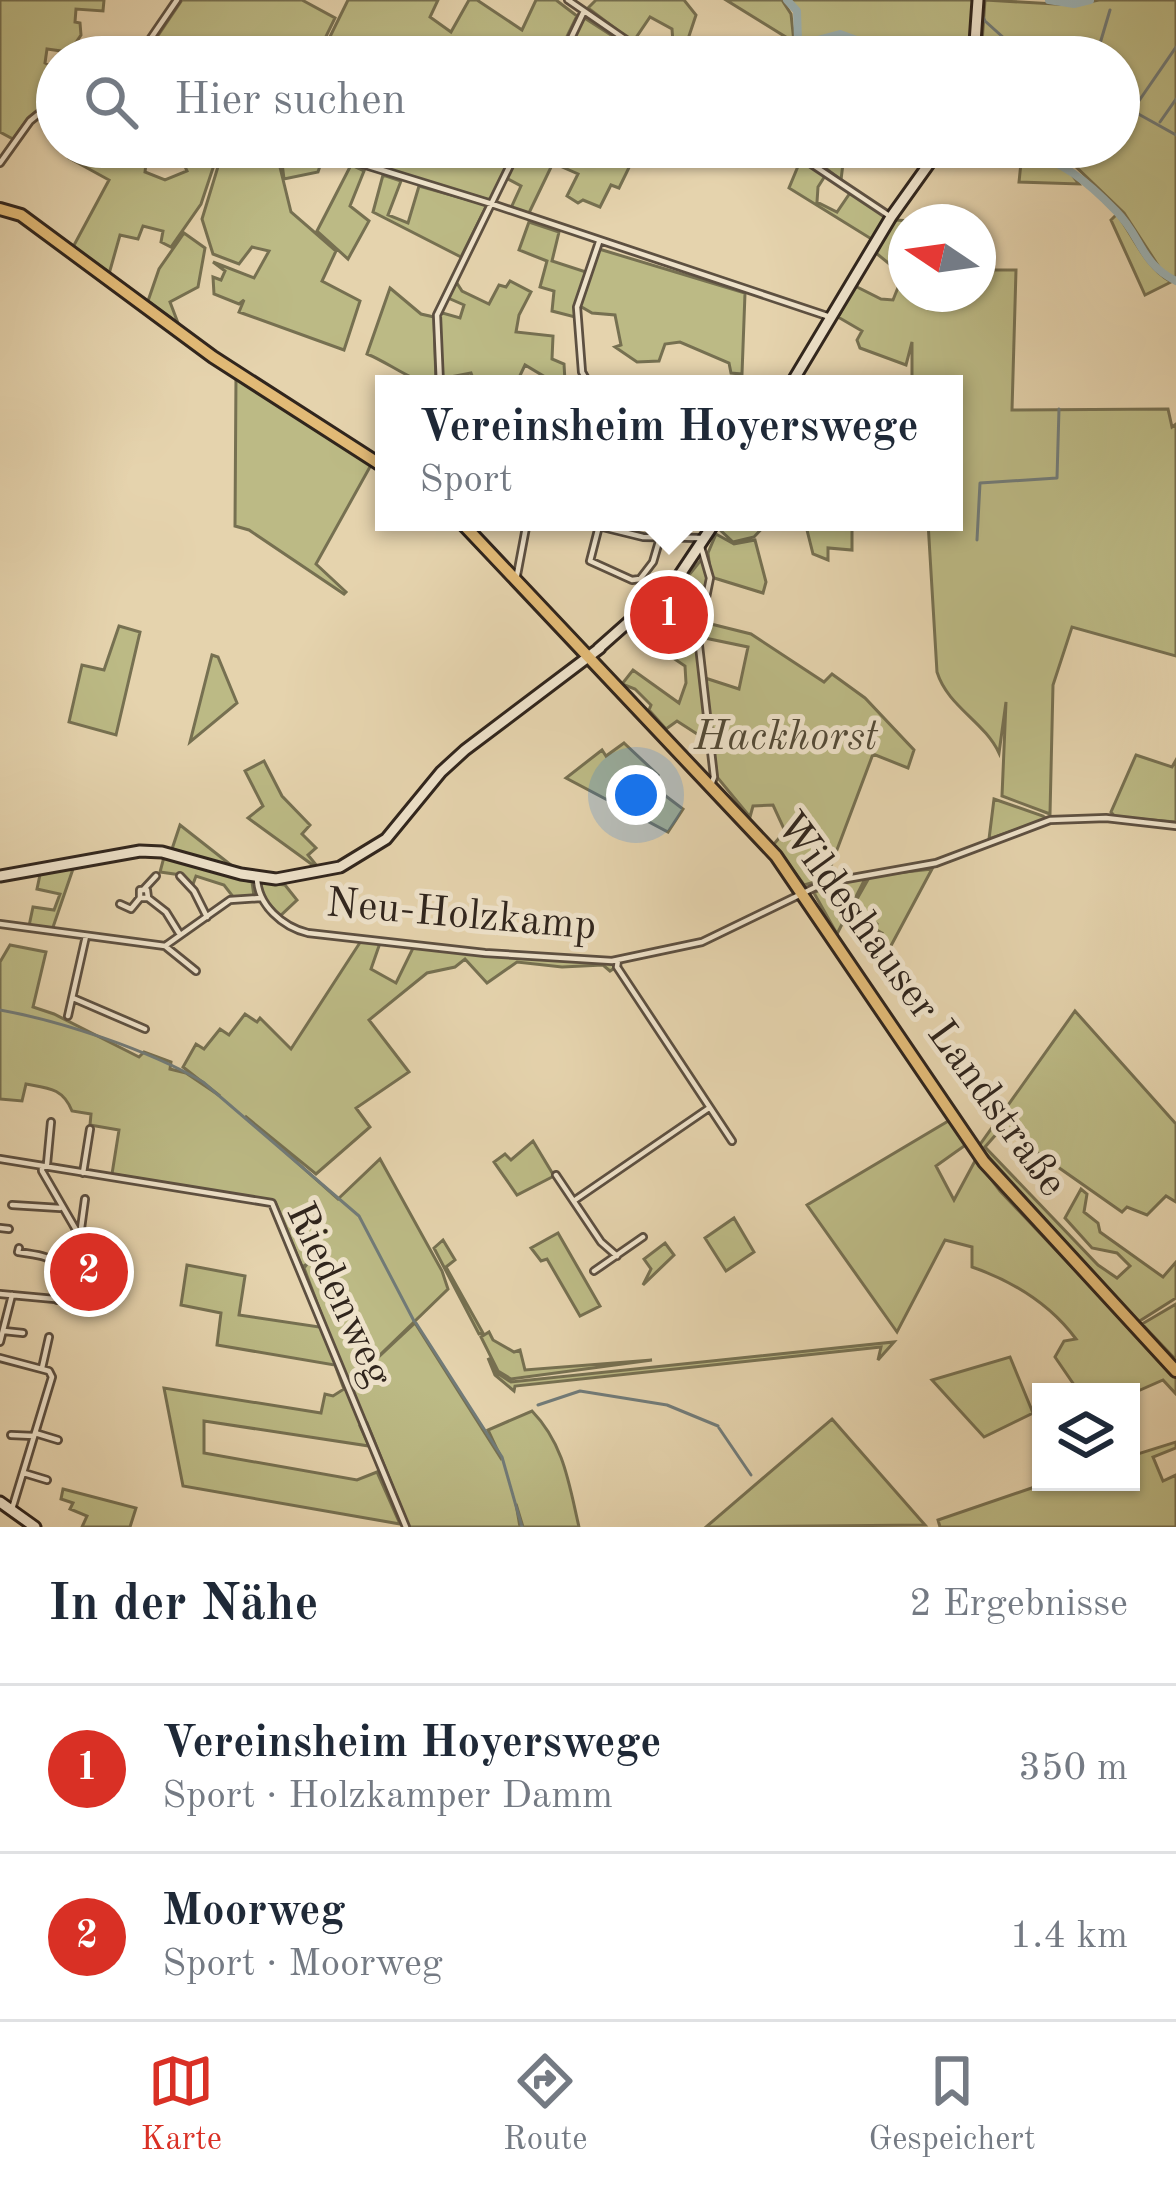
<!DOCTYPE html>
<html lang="de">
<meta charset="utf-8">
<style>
body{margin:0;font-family:"Old Standard TT",serif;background:#f6f6f7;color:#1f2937}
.controls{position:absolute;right:36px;bottom:36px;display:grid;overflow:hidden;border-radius:0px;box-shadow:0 3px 9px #0004}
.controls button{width:108px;height:108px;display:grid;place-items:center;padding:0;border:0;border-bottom:3px solid #e0e1e3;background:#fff;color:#1f2937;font:60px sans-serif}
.compass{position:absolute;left:888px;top:204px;width:108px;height:108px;border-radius:50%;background:#fff;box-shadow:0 3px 9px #0004;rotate:283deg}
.you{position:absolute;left:636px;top:795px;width:42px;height:42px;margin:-30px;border:9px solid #fff;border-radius:50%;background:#1a73e8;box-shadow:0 0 0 18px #1a73e833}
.badge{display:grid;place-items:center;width:78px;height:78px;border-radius:50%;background:#d93025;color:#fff;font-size:39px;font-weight:700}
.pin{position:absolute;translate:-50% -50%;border:6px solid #fff;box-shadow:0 3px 12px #0006}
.popup{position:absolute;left:375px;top:375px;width:588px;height:156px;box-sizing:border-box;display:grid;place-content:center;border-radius:0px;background:#fff;filter:drop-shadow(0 3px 9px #0005);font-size:39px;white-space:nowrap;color:#747a83}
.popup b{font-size:45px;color:#1f2937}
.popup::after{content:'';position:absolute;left:50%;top:100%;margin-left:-24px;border:24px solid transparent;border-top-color:#fff}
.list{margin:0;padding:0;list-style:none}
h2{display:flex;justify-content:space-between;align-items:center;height:156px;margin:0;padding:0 48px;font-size:51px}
h2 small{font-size:39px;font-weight:400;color:#747a83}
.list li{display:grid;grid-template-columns:78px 1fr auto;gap:36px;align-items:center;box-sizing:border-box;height:168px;padding:0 48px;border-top:3px solid #e0e1e3}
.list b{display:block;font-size:45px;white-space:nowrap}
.list p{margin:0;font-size:39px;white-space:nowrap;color:#747a83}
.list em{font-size:39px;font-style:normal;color:#747a83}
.icon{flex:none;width:66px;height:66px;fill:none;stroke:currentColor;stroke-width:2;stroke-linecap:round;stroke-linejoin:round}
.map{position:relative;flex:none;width:1176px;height:1527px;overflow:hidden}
.search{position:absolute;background:#fff;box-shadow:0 3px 9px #0004;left:36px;right:36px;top:36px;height:132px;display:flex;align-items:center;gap:30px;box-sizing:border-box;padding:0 42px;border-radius:66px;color:#747a83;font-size:45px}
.sheet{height:492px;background:#fff}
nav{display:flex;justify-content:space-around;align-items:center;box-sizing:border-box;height:168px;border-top:3px solid #e0e1e3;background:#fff;font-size:33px;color:#747a83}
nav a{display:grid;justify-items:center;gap:6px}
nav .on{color:#d93025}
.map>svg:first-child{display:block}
.green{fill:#bcba85;stroke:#767051;stroke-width:3}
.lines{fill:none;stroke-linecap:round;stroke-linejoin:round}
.stream{stroke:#717b79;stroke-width:3}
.river{stroke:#9cb4b7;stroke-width:8}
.street-casing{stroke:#5d5041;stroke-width:10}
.secondary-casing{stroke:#30251d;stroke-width:15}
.primary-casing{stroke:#30251d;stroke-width:16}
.street{stroke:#eee2ca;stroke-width:4.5}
.secondary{stroke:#eee2ca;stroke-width:9}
.primary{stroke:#e2ba76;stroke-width:10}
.labels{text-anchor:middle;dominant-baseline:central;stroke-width:10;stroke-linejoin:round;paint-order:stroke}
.park-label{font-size:42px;font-style:italic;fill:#534a37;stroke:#eee2ca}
.street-label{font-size:42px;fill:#30251d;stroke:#eee2ca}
</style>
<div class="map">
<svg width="1176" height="1527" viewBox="0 0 1176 1527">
<rect width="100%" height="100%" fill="#e5d3ad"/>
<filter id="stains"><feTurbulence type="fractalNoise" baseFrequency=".00167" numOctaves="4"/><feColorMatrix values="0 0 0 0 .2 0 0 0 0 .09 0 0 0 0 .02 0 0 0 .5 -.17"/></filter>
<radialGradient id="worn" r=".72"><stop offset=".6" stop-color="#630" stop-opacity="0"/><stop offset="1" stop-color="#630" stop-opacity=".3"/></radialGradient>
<!-- green -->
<path class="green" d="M0,0h104l-1,11 -27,-2 -1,13 5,1 1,12 -10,15 4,3 -28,-4 -2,14 12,6v26l-28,22 -16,22 -13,-7z
M182,0h120l33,18 -19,39h-168l1,-8z
M348,0h90l-8,17 21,15 18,-32h8l45,30 14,-30h20l21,16 -20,41h-237z
M596,0h88l12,15 -14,42h-8l-2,-28 -22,-12 -17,25 -45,-34z
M726,0h56l9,14 3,28z
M789,0h186l-4,57h-64l-67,-24 -17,7 16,-4 61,21h-100v-14h6l-9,-9 1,-24z
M985,0l88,5 26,-5h77v278l-13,-5 -39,-60 -50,-48 -15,-10 -32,-8h92v-90h-138z
M583,17l62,40h-81z
M71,147h77l-3,25 20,8 22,-9 -11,-24h44l-19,57 -30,43 -10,-5 2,-11 -20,-5 -5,13 -18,-4 -11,39 -36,-27 36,-67 -40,-22z
M224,147h51l16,65 45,39 -14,30 38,20 -16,49 -105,-38 5,-12 -5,4 -25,-10 -1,-17 8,3 4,-9 -12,-9 41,16 15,-27 -17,-4 -13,17 -26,-10 -11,-35z
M280,147l43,10 -5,15 -34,7z
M332,147h185l-25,54 -155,-47v-5z
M521,147h118l-20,41 -8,-3 -11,22 -17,-7 -5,3 -11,-7 11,-22 -25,-11 -25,52 -17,-7 10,-22 -15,-8z
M798,147h47l-4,33z
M1022,153l41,10 16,21 -60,-2z
M801,159l24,17 -7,11 -1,15 20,10 13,-19 36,24 -13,23 -84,-52z
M351,165l13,6 -14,35 19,15 -21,38 -31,-28z
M383,175l18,6 -13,34 20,8 11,-37 68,19 -26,52 -88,-45z
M1117,214c18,25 28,53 54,68l-26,13 -34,-75z
M895,220l37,2h-26v72h72v-24h38l-4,140 156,-1 4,18 4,-3v232l-104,-29 -19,58 -3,129 -48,-18 4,-94 -7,51c-15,-32 -51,-46 -62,-81l-9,-150h26v-138h-42v-42l-6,23 -46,-17 -3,-8 5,-9 -24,-14 17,-31 26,13 12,1 10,-25 -27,-22z
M529,222l30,10 -7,29 34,11 -11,45 -23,-6 2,-20 -14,-4 7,-26 -28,-11z
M184,233l21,15 -7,39 -28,15 8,21 -30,-22 11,-32z
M599,249l146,44 -3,81 -11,-1 -2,-10 -49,-21 -15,2 -6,17 -22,1 -22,-15 6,-2 -6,-30 -23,-2 -12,-7z
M455,280l7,11 27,13 10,-19 7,2 4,-6 21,11 -12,23 -3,17 37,4 -1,23 12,5 1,17 -8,3 -32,-19 -9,19h-41l-4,-11 -31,6 -1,-67 21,6 4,-13 -18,-8z
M390,288l31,26 13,3 2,67c-22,0 -46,-21 -69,-30z
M236,375l135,90 -55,99 30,28 -2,2 -95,-64 -14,-4z
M721,522h47l-14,15 -21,5 -15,-14z
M805,522h47v28l-24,-2v12l-15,-6z
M716,534l18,10 21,-4 11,42 -3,11 -52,-16 -3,-24z
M705,555l3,23 -11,59 11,104 -31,-20 -11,8 -17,-19 2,-5 -16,-16 -13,-5 11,-14 46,33 7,-20 -1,-17 -43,-29 3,-21 32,-26z
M703,622l48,12 73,48 8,-8 33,24 49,52 -6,18 -35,-14 -47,125 -22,6 -30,-41 11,-13 -12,-26 -20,1 -3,11 -33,-40 -12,-99 34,11 9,-42 -48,-10z
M119,626l21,6 -24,103 -47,-13 13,-57 22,5z
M212,655l6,2 19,46 -47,39z
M624,743l34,32 -8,9 33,25 -15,23 -102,-54 36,-28 4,6z
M1136,755l36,12 4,-7v62l-61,-5 -4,-5z
M264,761l18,35 28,29 -8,9 14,14 -8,7 13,16 -73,-53 15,-12 -18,-35z
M994,799l49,17 4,3 -58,20z
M180,825l56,44 -64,-20z
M164,857l88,25 2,14 -20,2 -10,-13 -28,-9 -4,11 -11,-12 -21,-3z
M73,869l-21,61 -23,-4 4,-19 21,3 6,-16 -23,-5 4,-19z
M932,869l-46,86 -12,-8 8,-14 -7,-4 2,-5 -24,-18 17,-30z
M866,877l-29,57 -23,-41 18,-9z
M261,882l24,3 12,15 -17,16 -18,-20z
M361,941l19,2 -9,26 25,14 18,-37 103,12 98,4 1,5 -6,4 -7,-6 -41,2 -45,-5 -30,21 -22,-24 -10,8 -28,6 -58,47 40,52 -53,36 14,19 -54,47 -71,-58 93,83 42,-40 62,112 6,18 -94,91 61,-57 87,137 -14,-30 44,-19c32,33 37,73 47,116h-56l-7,-23 4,23h-111l-42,-104 -7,3 9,20 -165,-25v32l153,27 20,-8 23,52 -217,-38 -19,-98 157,25 4,-19 8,2 11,-7 -9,-24 -118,-20 4,-32 -40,-8 6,-40 58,11 -6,39 80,12 6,-3 -21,-56 3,-4 -5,3 -27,-65 -163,-28 7,-44 -29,-5 1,-11 -19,-3c-9,-23 -24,-23 -46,-27l-4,17 -22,-2v-137l10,-17 36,7 -13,55 21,7 85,43 5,-5 27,10 -1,7 16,4 34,23 -37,-29 13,-23 8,5 16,-20 9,6 16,-21 12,8 3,-4 31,31z
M1075,1011l101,113v78l-10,-6 -19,19 -20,-8 -5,5 -107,-75 -16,-6 -14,16 113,118 19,13 13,-12 -13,-13 -25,-5 -27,-30 16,-29 6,5 -3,18 14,11 2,9 63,45 13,-15v36l-38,24 -159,-176z
M950,1120l17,24 -31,22 18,34 22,-41 24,32 176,186v17l-13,-14 -32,14 -52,-2 -24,-35 9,-16 12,-2c-26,-35 -64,-58 -104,-72v-20l-27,-7 -48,92 -90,-127z
M533,1141l21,35 -37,19 -23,-33 11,-8 6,6z
M734,1218l20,34 -28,19 -21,-33z
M558,1233l42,73 -20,10 -33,-57 -6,2 -10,-13z
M443,1240l12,20 -9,7 37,66 -4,1 -45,-86z
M665,1243l9,12 -31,30 8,-16 -7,-10z
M88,1257l23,40 -2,1 -26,-1 1,-16 -9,-17z
M1176,1304v56l-34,-36z
M489,1332l4,8 21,12 6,-2 5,20 127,-10 -141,19 -13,-8 -17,-34z
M894,1342l-16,18 3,-13 -366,39 -1,5 -19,-16 -7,-17 9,15 14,9z
M1010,1357l23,56 -49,24 -52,-57z
M832,1419l93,106 -219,2z
M1176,1442v6l-23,9 10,24 13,-6v52h-236l-2,-7 111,-38h82v-26z
M63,1489l73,19 -6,19h-48l5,-11 -17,-7 3,-6 -12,-4z"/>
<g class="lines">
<!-- stream -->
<path class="stream" d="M982,10l2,-10
M982,15l3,6 40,36
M1096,57l14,-47
M1134,108l42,-61
M1119,110l14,1 43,24
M1160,122l16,-23
M977,540l3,-57 77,-5 2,-69
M0,1010c61,11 149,40 203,72l156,134 55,105
M416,1323l86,134 20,70
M538,1405l42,-14 87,14 51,21
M719,1428l32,47"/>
<!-- river -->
<path class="river" d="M787,0l10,11 1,29 8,3 34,-9 63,23
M1049,0l25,4 16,-4
M1022,147c43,18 61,30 94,64 26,26 24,52 60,70"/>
<defs>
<path id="street" d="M568,0l83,57
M138,57l39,-57
M562,57l22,-46
M307,147l185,57 335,112
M786,147l105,70
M0,163l30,-42 27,-22
M599,242l-22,65 5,65 4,7 13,5
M440,384l-3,-69 82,-168
M582,522l61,15 57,1
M599,526l-9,35 42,19 8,-1 13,-17 7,-24
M701,547l9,31 -12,59 16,140 -3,8
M517,575l10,-53
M180,876l14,15 13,26
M257,877c0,28 26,50 51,56l177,20 127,8 90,-19 122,-59 112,-20 114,-43 56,-2 70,8
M144,889l12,-13
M148,898h-8v-8h7l1,8 18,14 13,21
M120,904l11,5 9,-11
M0,924l165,22 31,25
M165,946l65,-46 31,-2
M618,960l-1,7 115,174
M73,998l72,31
M68,1016l18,-80
M0,1159l272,44 134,324
M47,1164l4,-42
M83,1173l7,-44
M556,1175l45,67 16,14
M575,1200l134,-92
M12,1205l48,3
M0,1228l9,1
M80,1236l5,-37
M19,1248l-1,4c41,6 42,6 39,48
M594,1271l49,-34
M0,1294l109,10 6,-7 -73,-126v-5
M4,1331l19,2
M0,1342l12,-47
M0,1358l49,13 3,6 -40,132
M42,1368l7,-31
M35,1433l23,7
M11,1435l23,1
M24,1473l23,7"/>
<path id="secondary" d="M974,57l4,-57
M791,384l100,-167 50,-70
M598,649l79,-70 38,-57
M0,876l140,-25 22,1 79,22 35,5 64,-12 46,-28 55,-67 24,-22 135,-102
M0,1502l35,25"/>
<path id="primary" d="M0,209l21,6 192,142 171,110
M461,522l315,334 208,306 192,209"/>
</defs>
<!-- street casing -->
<use href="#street" class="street-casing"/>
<!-- secondary casing -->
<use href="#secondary" class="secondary-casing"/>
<!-- primary casing -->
<use href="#primary" class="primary-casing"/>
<!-- street -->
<use href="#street" class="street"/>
<!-- secondary -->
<use href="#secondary" class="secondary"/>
<!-- primary -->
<use href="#primary" class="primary"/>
</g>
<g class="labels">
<!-- park labels -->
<g class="park-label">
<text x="786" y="738">Hackhorst</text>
</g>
<!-- street labels -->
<g class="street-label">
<text transform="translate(461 916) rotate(5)">Neu-Holzkamp</text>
<text transform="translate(920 1005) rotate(54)">Wildeshauser Landstraße</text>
<text transform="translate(338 1295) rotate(65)">Riedenweg</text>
</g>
</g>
<rect width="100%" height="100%" filter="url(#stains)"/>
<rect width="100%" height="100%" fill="url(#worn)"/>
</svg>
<div class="controls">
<button><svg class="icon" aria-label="layers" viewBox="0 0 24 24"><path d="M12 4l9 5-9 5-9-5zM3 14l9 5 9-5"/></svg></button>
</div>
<svg class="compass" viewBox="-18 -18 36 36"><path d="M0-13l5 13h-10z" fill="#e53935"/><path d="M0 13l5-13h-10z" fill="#747a83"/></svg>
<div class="you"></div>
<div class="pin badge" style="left:669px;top:615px">1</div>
<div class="popup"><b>Vereinsheim Hoyerswege</b>Sport</div>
<div class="pin badge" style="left:89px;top:1272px">2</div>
<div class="search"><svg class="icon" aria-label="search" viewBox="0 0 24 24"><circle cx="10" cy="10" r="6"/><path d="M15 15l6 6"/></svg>Hier suchen</div>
</div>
<section class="sheet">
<h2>In der Nähe<small>2 Ergebnisse</small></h2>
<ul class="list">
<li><span class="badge">1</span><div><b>Vereinsheim Hoyerswege</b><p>Sport · Holzkamper Damm</p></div><em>350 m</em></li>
<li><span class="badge">2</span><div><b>Moorweg</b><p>Sport · Moorweg</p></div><em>1.4 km</em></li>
</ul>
</section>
<nav>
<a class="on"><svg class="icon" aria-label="map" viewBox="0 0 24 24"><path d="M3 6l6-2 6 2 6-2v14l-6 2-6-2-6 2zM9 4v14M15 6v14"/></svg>Karte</a>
<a><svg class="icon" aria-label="directions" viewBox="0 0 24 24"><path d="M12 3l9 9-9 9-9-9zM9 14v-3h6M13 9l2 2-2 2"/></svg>Route</a>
<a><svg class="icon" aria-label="saved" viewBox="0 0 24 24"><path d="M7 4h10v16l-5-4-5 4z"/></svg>Gespeichert</a>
</nav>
